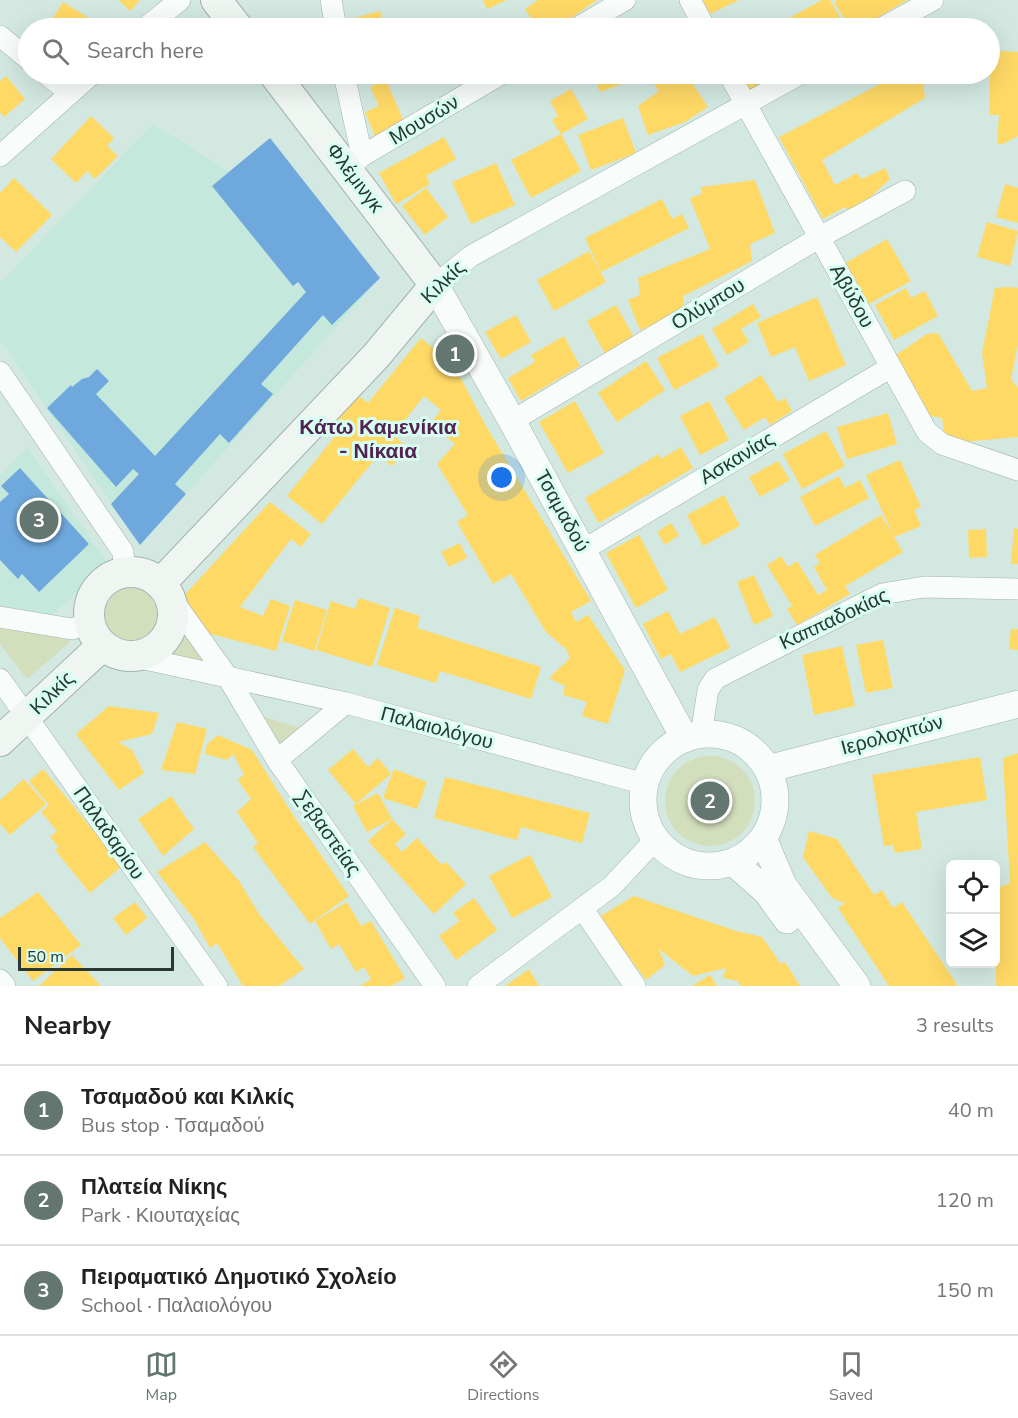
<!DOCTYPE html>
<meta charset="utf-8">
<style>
body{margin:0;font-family:"Nunito Sans",sans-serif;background:#f2f2f2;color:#222}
.controls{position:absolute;right:18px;bottom:18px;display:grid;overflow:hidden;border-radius:9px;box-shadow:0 6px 24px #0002}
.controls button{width:54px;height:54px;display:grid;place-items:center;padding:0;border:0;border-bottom:2px solid #e0e0e0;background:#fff;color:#222;font:30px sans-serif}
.scale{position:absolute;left:18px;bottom:15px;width:156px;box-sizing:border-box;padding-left:6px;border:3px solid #293833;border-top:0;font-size:16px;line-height:21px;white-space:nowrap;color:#293833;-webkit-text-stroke:4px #d7fef0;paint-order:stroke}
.you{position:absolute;left:502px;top:478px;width:21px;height:21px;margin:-15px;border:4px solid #fff;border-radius:50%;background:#1a73e8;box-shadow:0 0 0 9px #1a73e833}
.badge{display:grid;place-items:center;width:39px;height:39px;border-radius:50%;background:#647670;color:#fff;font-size:20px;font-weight:700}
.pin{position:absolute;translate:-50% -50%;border:3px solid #fff;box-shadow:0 2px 6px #0006}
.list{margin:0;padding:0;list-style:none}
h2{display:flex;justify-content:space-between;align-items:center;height:78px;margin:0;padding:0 24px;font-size:26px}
h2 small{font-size:20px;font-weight:400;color:#767676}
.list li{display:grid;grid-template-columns:39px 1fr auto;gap:18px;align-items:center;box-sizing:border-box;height:90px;padding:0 24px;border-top:2px solid #e0e0e0}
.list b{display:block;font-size:22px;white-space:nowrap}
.list p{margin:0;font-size:20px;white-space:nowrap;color:#767676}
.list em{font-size:20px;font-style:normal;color:#767676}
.icon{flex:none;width:33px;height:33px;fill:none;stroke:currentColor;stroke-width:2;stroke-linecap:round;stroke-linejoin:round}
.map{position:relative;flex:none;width:1018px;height:986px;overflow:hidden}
.search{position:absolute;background:#fff;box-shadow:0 6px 24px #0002;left:18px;right:18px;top:18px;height:66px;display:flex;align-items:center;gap:15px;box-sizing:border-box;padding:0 21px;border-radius:33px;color:#767676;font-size:22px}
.sheet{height:348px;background:#fff}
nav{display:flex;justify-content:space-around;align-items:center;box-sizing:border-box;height:84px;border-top:2px solid #e0e0e0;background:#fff;font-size:16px;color:#767676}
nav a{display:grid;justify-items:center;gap:3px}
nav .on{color:#647670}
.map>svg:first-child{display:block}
.built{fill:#c4e9dc}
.green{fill:#d3debd}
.homes{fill:#ffd966}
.schools{fill:#6fa8dc}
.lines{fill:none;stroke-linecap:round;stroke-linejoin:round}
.minor-casing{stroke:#a2b3ad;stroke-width:22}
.tertiary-casing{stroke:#a2b3ad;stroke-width:28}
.secondary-casing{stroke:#a2b3ad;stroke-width:32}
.minor{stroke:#f8fcfa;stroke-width:21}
.tertiary{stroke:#f8fcfa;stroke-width:27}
.secondary{stroke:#eff6f1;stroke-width:30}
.labels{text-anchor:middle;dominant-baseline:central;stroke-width:6;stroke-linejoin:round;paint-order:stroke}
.street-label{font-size:20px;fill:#293833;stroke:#d7fef0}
.neighbourhood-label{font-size:21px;font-weight:bold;fill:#532354;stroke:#d7fef0}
</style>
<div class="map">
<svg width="1018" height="986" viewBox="0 0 1018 986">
<rect width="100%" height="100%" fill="#d2e8e0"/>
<!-- built -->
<path class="built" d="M153,124l77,48 40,-34 110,140 -240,267 -140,-205v-57z
M27,447l81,117 -59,54 -49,-11v-132z"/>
<!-- green -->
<path class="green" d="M105 614a26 26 0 1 1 52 0a26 26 0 1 1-52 0Z
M0,624l69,16 1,2 -43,37 -27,-35z
M181,629l23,33 -38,-8z
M261,716l40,12 -22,20z
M665 801a45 45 0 1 1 90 0a45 45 0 1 1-90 0Z"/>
<!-- homes -->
<path class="homes" d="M119,0h21l-10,11z
M483,0h24l-20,9z
M538,0h59l-41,28h-18l-13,-19z
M703,0h36l-29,14z
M822,0h8l16,28h-75z
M838,0h69l-47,28h-10l-16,-26z
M63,2l37,23 -2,3h-51z
M380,11l5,17h-43l-2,-6z
M991,31l9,20 18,1v84l-15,8h-6l2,-29h-10z
M180,74h13l-7,6z
M354,74h15l-13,4z
M443,74h28l-24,10z
M593,74h93l22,33 -23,15 -37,13 -10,-29 21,-15 -12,-16 -47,17z
M743,74h24l5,7 -25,15 -11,-19z
M899,74h23l3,24 -103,62 13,25 22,-12 5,6 23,-11 5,11 -32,29 -8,4 -5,-5 -22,12 -44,-82z
M6,76l19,23 -21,18 -4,-5v-31z
M386,80l19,44 -30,12 -10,-24 14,-6 -9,-19z
M571,89l17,30 -27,15 -9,-14 6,-4 -8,-15z
M91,116l23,22 -7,8 11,10 -23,23 -8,-8 -11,12 -25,-24z
M623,118l13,35 -45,17 -13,-35z
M561,134l20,37 -50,27 -20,-38z
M444,137l12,22 -30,17 4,8 -34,20 -17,-31z
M496,163l19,42 -44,19 -19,-42z
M14,178l38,37 -36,37 -16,-15v-44z
M755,180l20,53 -25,11 2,17 -69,35 1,16 -44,18 -12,-30 12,-5 -2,-17 72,-29 -20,-51 12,-4 -1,-7z
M1005,184l13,4v35l-22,-6z
M426,188l22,29 -23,18 -23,-29z
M662,199l10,20 10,-5 7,14 -88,44 -16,-34z
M987,222l31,9 -8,35 -33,-9z
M887,239l24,42 -44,24 -23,-41z
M589,251l17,31 -52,29 -17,-31z
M1008,287l10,1v56l-7,35 7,9v49l-67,6 -7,-11 -2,-14 -16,-3 -36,-56 37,-25 11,-1 34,58 15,-3 -5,-35 13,-65z
M906,288l5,10 14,-7 13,25 -44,24 -19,-35z
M817,297l29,68 -37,16 -14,-34 -24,10 -14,-34z
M753,304l8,13 -20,12 8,13 -22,13 -15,-26z
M616,305l18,32 -29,17 -18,-33z
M516,315l15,27 -30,17 -16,-27z
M702,334l17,32 -45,24 -17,-32z
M564,336l16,30 -59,35 -13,-23 27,-16 -4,-7z
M421,338l18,15 -4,5 24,17 27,51 105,175 -20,11 5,10 12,-7 37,55 -17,54 -26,-8 5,-14 -24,-7 2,-9 -16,-8 21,-20 -4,-9 -20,-17 -35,-58 -18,10 -36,-62 11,-7 -31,-51 18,-20 -25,-20 11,-14 -17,-14 -31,39 14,12 -15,19 -14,-11 -56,69 -35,-28 57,-71 -8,-7 19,-25 13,10z
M646,361l19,29 -48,32 -19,-29z
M761,375l17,27 7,-4 7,13 -22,14 -5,-8 -21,13 -20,-32z
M575,401l29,52 -36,20 -29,-51z
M709,401l20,39 -29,15 -20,-39z
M888,413l9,31 -50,15 -10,-32z
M826,431l19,35 -43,23 -19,-35z
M681,447l12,21 -94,55 -14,-25 74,-44 2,5z
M900,460l21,47 -7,3 7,16 -27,11 9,15 -58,34 5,8 -53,31 -10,-16 5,-3 -25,-41 14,-9 7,11 9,-6 21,34 9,-5 -13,-23 6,-4 -5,-8 66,-40 12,20 -27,-60z
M778,461l12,19 -30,17 -11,-20z
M839,476l6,12 15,-8 9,18 -54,28 -15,-29z
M724,495l16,31 -37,20 -16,-31z
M270,502l41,32 -10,13 -10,-8 -51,68 23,9 8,-17 19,7 -14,45 -73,-19 -23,-32z
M671,523l8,12 -14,10 -8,-13z
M1014,528l4,1v35h-7z
M986,529l1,28 -18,1 -1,-28z
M639,535l29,55 -32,18 -30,-55z
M460,543l7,15 -18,9 -8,-15z
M754,575l19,41 -19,9 -17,-43z
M359,598l31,10 -18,59 -56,-17 15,-49 24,8z
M295,600l32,10 -13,41 -32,-10z
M395,608l25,8 -3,12 124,39 -10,32 -91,-28 -4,12 -59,-18z
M668,611l12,23 35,-17 15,31 -50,24 -9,-18 -10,5 -18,-35z
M1011,629h7v21l-9,-1z
M883,640l10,48 -27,5 -10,-48z
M842,646l13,60 -41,9 -12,-60z
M109,706l50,7 -7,21 -34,8 14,8 12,23 -25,17 -43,-56z
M177,722l30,7 -12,45 -34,-4z
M218,735l34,15 41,65 56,81 -39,28 -57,-77 5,-4 -21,-31 14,-13 -13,-19 6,-6 -11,-20 -6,6 -22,-6 2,-10z
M353,749l15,18 10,-9 13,16 -35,30 -28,-34z
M1018,753v233h-22v-97l14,-6 -7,-125z
M980,757l7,43 -71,12 6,37 -27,4 -2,-8 -9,1 -12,-71z
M43,769l79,97 -32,27 -35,-43 4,-3 -9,-10 7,-6 -16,-19 8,-7 -20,-24z
M394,769l33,13 -10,27 -34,-11z
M445,777l145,36 -8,30 -61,-16 -4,13 -83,-22z
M24,779l22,25 -36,31 -10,-11v-24z
M378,793l14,26 -25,13 -14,-26z
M171,796l23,33 -31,27 -25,-37z
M392,819l14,15 -11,10 7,8 15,-14 25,27 4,-3 20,22 -32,30 -66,-73z
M809,831l28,8 37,56 8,-5 11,18 9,-6 56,84h-69l-51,-78 7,-5 -13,-5 -29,-41z
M205,842l34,39 20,33 45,55 -25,17h-36l-26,-43 -7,5 -16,-29 -37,-47z
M530,855l22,42 -40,21 -23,-42z
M38,892l43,53 -48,36 -33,-43v-20z
M634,896l102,35 26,6 19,27 4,-2 15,24h-60l-2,-5 -15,-3 3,-10 -33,8 -34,-27 6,16 -19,15 -47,-63z
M474,898l23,32 -41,30 -17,-24 21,-15 -7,-8z
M135,902l12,16 -21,17 -13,-17z
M347,902l14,24 10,-5 34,57 -14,8h-31l11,-7 -7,-12 -8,5 -17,-28 -8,5 -16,-28z
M72,955l29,31h-62z
M529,969l10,17h-34z
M710,975l7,11h-25z"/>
<!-- schools -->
<path class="schools" d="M270,138l110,140 -48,47 -9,-10 -62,69 12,10 -44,49 -9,-9 -45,50 11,10 -46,51 -29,-41 28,-30 -6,-5 -17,18 -69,-79 24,-23 1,2 10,-8 7,-2 8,-8 12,12 -13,13 59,62 151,-164 -8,-10 -5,4 -81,-100z
M20,468l69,76 -50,48 -17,-18 -4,5 -18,-19v-58l9,-8 -8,-8z"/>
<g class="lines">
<defs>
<path id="minor" d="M331,0l5,28
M690,0l15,28
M145,28l35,-28
M577,28l48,-28
M882,28l51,-28
M0,36l28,23
M46,74l24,19
M344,74l18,82
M729,74l198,358 15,12 76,26
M0,156l92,-82
M348,168l14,-12 139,-82
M435,285l36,-29 329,-182
M0,372l123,180 2,21
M512,421l308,-184 85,-46
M583,550l308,-183
M169,595l58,81 50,84 158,226
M0,617l72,12 19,-7
M122,654l224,49 299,81
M0,679l217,307
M701,735l7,-45 7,-11 167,-85 42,-7 94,2
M277,760l69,-57
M582,908l53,78
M0,980l5,6
M478,986l134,-100 44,-47"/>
<path id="tertiary" d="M435,285l77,136 173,318
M643 800a66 66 0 1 1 132 0a66 66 0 1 1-132 0Z
M767,769l251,-65
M763,838l20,47 74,101
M733,862l34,30 20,28"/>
<path id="secondary" d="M216,0l22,28
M89 614a42 42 0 1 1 84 0a42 42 0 1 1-84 0Z
M160,584l216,-228 59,-71 -161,-211
M0,741l103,-96"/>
</defs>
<!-- minor casing -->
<use href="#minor" class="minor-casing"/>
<!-- tertiary casing -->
<use href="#tertiary" class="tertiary-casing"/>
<!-- secondary casing -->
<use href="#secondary" class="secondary-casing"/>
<!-- minor -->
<use href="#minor" class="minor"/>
<!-- tertiary -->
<use href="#tertiary" class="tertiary"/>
<!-- secondary -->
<use href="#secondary" class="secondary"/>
</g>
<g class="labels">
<!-- street labels -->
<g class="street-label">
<text transform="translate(424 120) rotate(-31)">Μουσών</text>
<text transform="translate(355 178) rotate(53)">Φλέμινγκ</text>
<text transform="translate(443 282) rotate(-44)">Κιλκίς</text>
<text transform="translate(852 296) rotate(61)">Αβύδου</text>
<text transform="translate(708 304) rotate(-31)">Ολύμπου</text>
<text transform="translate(737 458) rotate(-31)">Ασκανίας</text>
<text transform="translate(562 511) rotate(61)">Τσαμαδού</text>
<text transform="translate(834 619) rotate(-25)">Καππαδοκίας</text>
<text transform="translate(52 693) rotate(-44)">Κιλκίς</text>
<text transform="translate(437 728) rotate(15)">Παλαιολόγου</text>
<text transform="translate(892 735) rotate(-15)">Ιερολοχιτών</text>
<text transform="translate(109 833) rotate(55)">Παλαδαρίου</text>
<text transform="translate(328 833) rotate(55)">Σεβαστείας</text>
</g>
<!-- neighbourhood labels -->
<g class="neighbourhood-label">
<text x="378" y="427">Κάτω Καμενίκια<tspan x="378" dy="24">- Νίκαια</tspan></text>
</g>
</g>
</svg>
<div class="controls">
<button><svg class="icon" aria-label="locate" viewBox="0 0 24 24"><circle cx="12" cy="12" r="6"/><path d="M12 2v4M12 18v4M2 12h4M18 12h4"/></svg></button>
<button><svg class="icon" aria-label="layers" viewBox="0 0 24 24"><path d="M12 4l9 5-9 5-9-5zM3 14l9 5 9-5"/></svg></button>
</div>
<div class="scale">50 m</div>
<div class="you"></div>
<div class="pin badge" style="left:455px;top:354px">1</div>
<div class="pin badge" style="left:710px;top:801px">2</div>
<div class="pin badge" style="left:39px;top:520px">3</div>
<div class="search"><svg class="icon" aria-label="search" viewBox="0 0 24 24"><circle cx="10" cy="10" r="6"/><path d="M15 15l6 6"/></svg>Search here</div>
</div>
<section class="sheet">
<h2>Nearby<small>3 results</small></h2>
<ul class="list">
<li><span class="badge">1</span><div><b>Τσαμαδού και Κιλκίς</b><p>Bus stop · Τσαμαδού</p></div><em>40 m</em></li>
<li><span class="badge">2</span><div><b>Πλατεία Νίκης</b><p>Park · Κιουταχείας</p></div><em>120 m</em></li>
<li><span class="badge">3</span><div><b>Πειραματικό Δημοτικό Σχολείο</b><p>School · Παλαιολόγου</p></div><em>150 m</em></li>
</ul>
</section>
<nav>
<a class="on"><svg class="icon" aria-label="map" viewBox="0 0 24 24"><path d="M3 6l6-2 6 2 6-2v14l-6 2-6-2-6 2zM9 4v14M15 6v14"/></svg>Map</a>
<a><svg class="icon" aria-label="directions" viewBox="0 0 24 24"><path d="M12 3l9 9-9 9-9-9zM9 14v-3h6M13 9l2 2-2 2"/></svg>Directions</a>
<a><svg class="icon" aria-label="saved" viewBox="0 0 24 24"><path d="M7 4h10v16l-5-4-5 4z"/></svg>Saved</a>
</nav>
